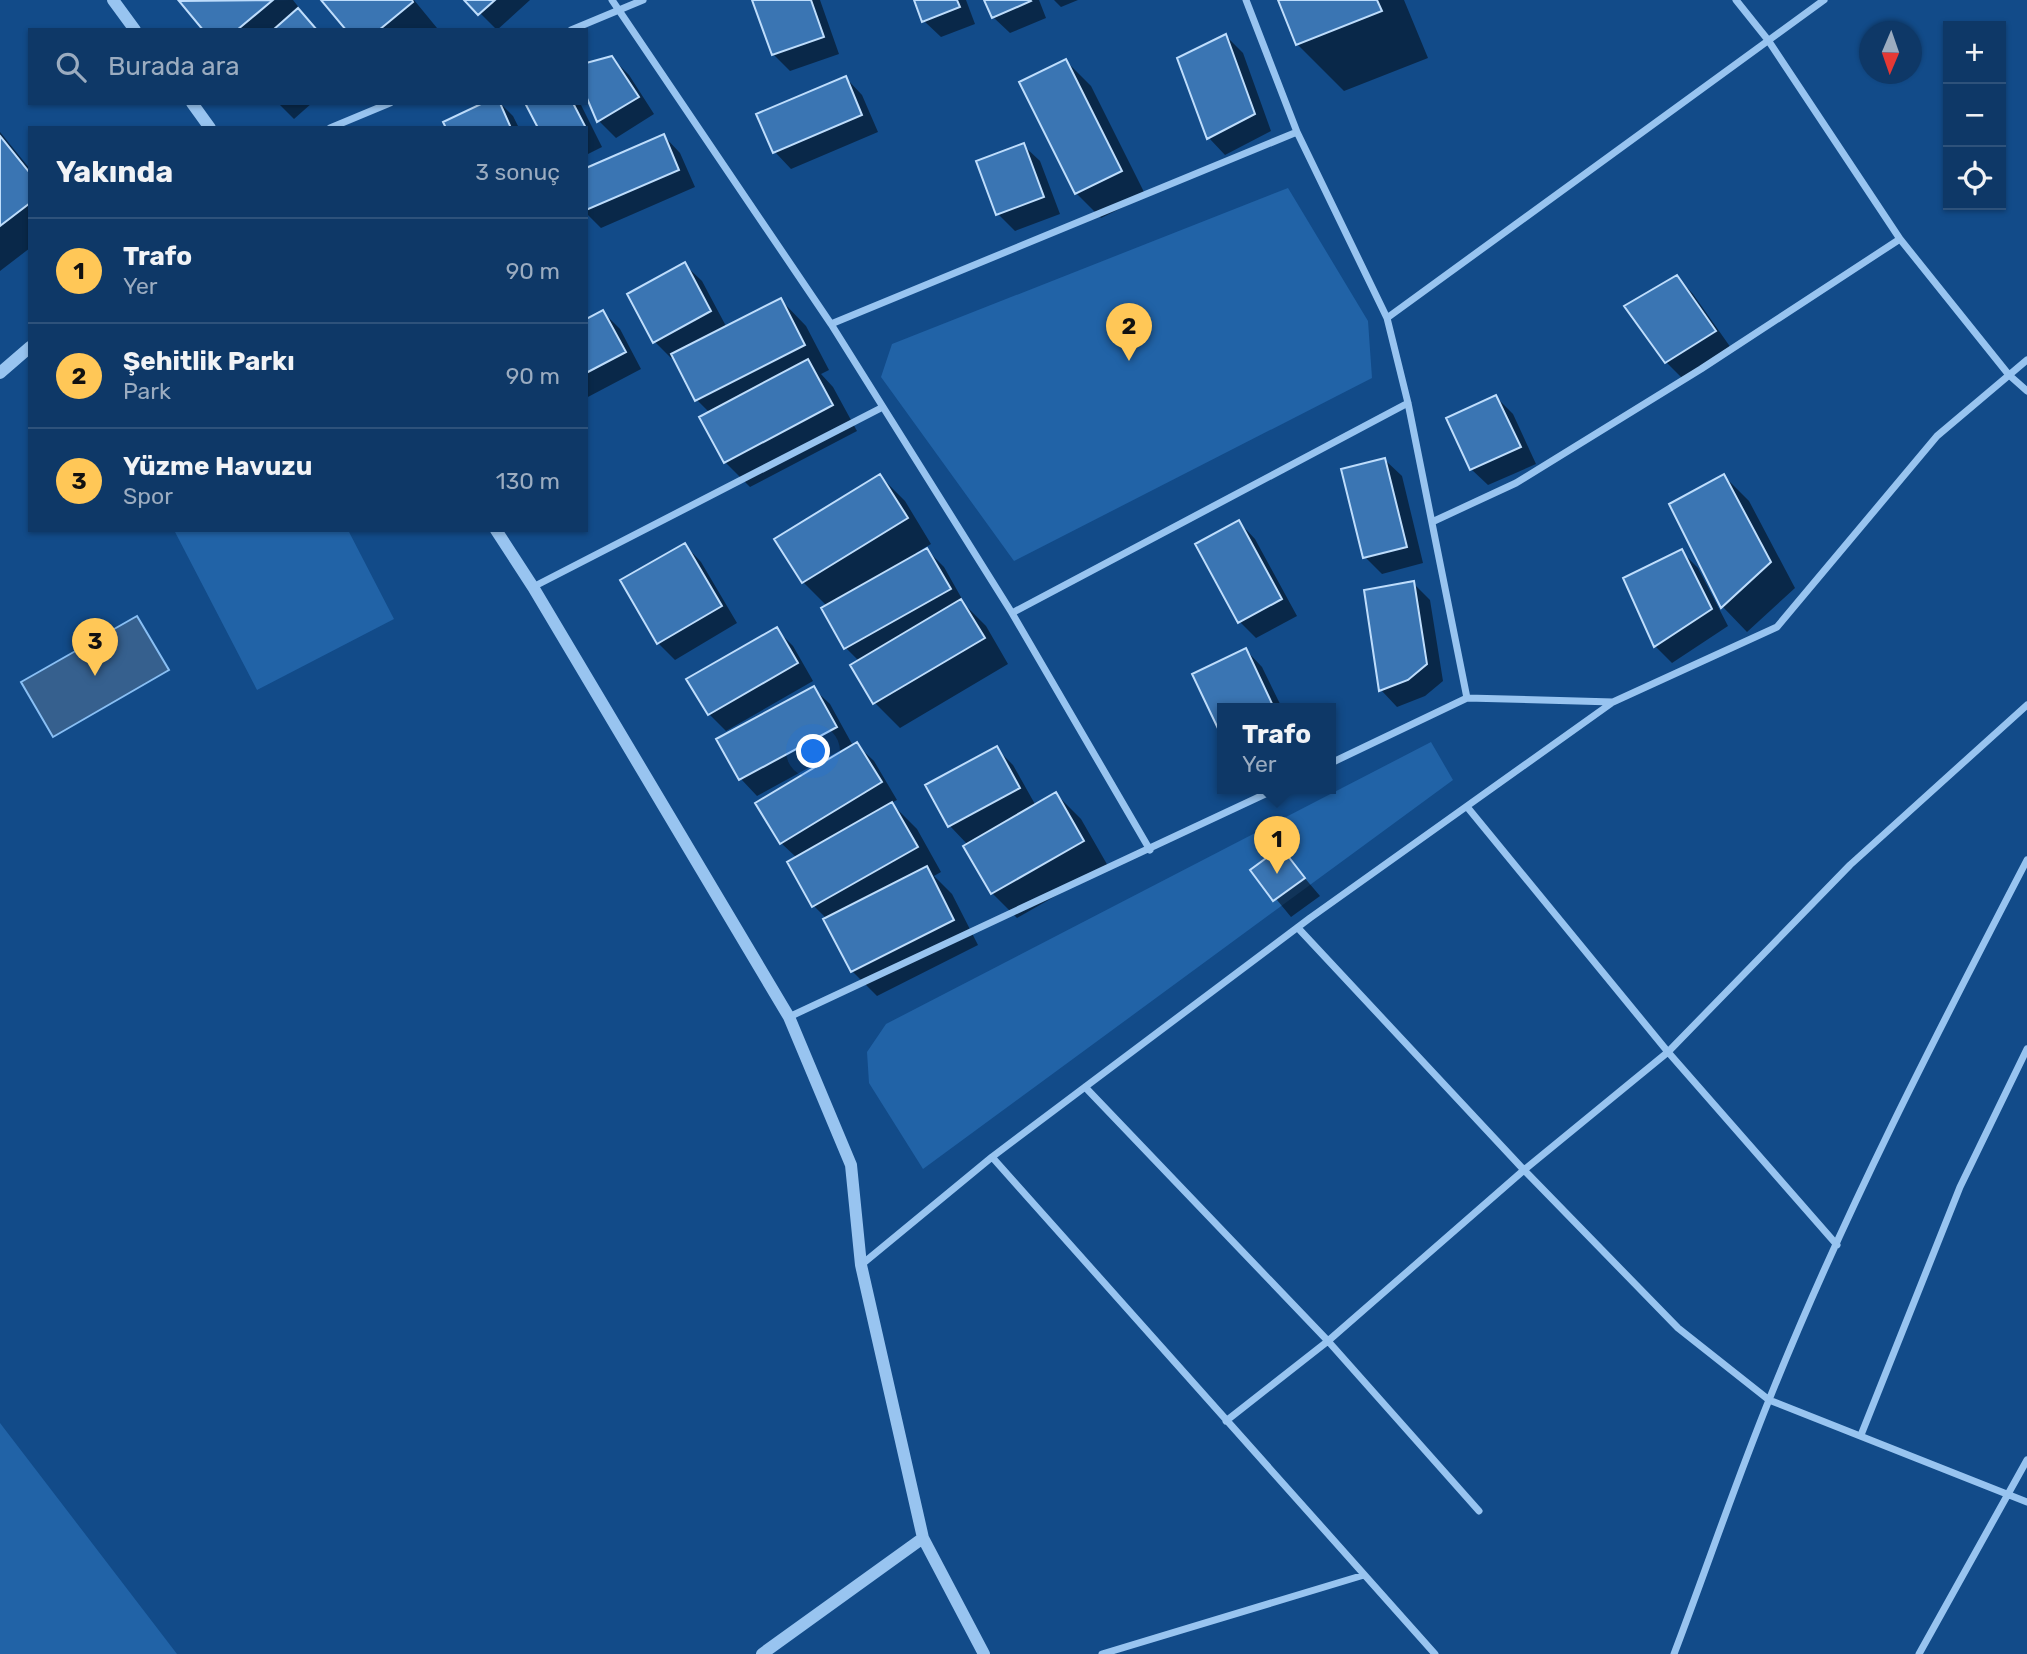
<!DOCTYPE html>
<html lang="tr">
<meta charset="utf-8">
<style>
body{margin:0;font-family:Rubik,sans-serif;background:#1c4370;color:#f1f3f6}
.controls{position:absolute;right:21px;top:21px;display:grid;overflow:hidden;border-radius:0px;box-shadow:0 2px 5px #0004}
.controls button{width:63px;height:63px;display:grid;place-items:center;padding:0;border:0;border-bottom:2px solid #2e527b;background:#0e3867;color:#f1f3f6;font:35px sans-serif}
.compass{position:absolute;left:1859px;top:21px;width:63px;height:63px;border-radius:50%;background:#0e3867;box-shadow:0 2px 5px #0004;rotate:182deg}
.you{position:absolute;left:814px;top:752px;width:24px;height:24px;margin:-18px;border:5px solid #fff;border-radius:50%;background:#1a73e8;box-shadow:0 0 0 10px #1a73e833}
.badge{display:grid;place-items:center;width:46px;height:46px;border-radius:50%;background:#ffc757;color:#111;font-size:23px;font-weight:700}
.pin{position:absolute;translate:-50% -58px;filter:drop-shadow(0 2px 4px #0008)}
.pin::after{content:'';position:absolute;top:37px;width:24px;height:21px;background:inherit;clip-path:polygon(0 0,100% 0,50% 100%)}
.popup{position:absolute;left:1217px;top:703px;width:119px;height:91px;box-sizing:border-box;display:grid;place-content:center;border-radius:0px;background:#0e3867;filter:drop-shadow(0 2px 5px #0005);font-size:23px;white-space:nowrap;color:#9bacc0}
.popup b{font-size:26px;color:#f1f3f6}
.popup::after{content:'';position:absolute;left:50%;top:100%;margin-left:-14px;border:14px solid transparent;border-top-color:#0e3867}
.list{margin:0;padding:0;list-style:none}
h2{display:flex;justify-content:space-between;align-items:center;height:91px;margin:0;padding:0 28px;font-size:30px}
h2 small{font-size:23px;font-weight:400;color:#9bacc0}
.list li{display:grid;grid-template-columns:46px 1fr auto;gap:21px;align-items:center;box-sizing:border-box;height:105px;padding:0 28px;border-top:2px solid #2e527b}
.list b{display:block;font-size:26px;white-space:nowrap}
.list p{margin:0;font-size:23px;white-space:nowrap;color:#9bacc0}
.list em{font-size:23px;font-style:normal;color:#9bacc0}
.icon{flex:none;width:38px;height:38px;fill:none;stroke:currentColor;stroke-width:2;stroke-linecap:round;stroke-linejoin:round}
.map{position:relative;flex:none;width:2027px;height:1654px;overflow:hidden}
.search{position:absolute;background:#0e3867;box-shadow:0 2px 5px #0004;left:28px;top:28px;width:560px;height:77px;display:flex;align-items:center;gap:18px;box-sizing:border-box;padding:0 24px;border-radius:0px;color:#9bacc0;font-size:26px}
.panel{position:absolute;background:#0e3867;box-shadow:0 2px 5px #0004;left:28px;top:126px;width:560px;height:406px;border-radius:0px}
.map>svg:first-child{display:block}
.green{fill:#2163a7}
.water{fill:#36608e;stroke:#89bff4;stroke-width:2}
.shadow{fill:#0007}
.building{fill:#3a75b3;stroke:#beddfc;stroke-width:2}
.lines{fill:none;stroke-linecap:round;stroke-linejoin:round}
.minor{stroke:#98c4f0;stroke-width:7}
.tertiary{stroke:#98c4f0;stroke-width:12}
</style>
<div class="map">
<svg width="2027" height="1654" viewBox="0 0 2027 1654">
<rect width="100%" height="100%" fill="#124b89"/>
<!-- green -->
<path class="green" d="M1288,188l80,133 4,57 -358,183 -133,-184 11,-33z
M174,530h174l46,89 -137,71z
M1431,742l22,38 -530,389 -54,-86 -2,-31 19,-28z
M0,1423l177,231h-177z"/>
<!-- water -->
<path class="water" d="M137,616l32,54 -116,67 -32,-55z"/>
<!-- shadow -->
<path class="shadow" d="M293,0l7,9 -2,1 19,20h-112l-24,-29z
M324,0h90l23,28 -88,2z
M467,0h63l-33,30z
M754,0h66l19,54 -49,17 -17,-17z
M916,0h50l9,24 -34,13 -17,-16z
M986,0h53l7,18 -36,15 -17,-16z
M1054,0h24l-17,7z
M1280,0h124l24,58 -84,33 -47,-47z
M1226,36l17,17 28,78 -46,24 -16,-17 -30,-79z
M612,58l17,17 25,39 -38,24 -17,-17 -13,-30z
M1066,61l25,25 55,110 -45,22 -25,-25z
M846,78l16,17 16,37 -87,37 -16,-17z
M278,103h34l-18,16z
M487,103h13l13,13 6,12h-72z
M527,103h53l22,44 -16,8v-27h-46z
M0,132l30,37v79l-30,23z
M664,136l16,17 15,34 -94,41 -15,-15v-43z
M1023,145l17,16 20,53 -45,17 -17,-17z
M685,265l17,16 25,47 54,-28 25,26 23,44 -8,4 12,13 24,44 -107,56 -25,-25 -15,-49 -14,-14 -22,-43 -3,2 -17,-17z
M1677,277l16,17 38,54 -48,31 -17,-17z
M603,312l17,17 21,40 -55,29v-77z
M1496,397l17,17 23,50 -48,21 -17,-16z
M1385,460l17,16 21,87 -41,11 -17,-17z
M880,476l25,25 26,43 -15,9 2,3 9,-6 17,17 22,39 20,20 22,38 -108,64 -25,-25 -15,-41 -14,-14 -19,-42 -24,-24z
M1724,476l25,25 46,87 -48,44 -24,-25 -52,-102z
M1239,522l16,17 42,77 -41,22 -16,-16z
M685,545l16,17 36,61 -62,37 -17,-17z
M1681,551l17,17 30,58 -56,37 -17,-17z
M1413,583l17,17 13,81 -18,15 -28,11 -16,-17z
M776,629l17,17 20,35 -87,50 -17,-17z
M1246,650l16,17 20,41h-59l-29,-33z
M813,688l17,16 22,40 -95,52 -16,-17 -22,-40z
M857,745l17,16 23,39 -6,3 26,26 24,43 -7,4 18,18 26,51 -101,51 -25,-25 -25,-52 -13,-13 -17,-48 -16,-15z
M996,748l17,17 23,41 20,-12 25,25 27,47 -91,52 -25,-25 -24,-48 -18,-19 -23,-40z
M1281,850l39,46 -29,21 -38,-46z"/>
<!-- building -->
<path class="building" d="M273,0l-36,30h-34l-24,-29z
M321,0h91l1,2 -34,28h-33z
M464,0h31l-17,15z
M752,0h59l13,37 -52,18z
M914,0h43l3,7 -38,15z
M984,0h46l1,1 -39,17z
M1278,0h99l5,11 -86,34z
M298,8l19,22h-44z
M1226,34l29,80 -48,25 -30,-81z
M612,56l27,41 -42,25 -11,-26v-33z
M1066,59l56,112 -47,23 -56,-112z
M846,76l16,39 -89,38 -17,-39z
M483,103h17l11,25h-65l-3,-6z
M525,103h48l13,25h-48z
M664,134l15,36 -93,40v-42z
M0,136l30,37v30l-30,23z
M1024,143l20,54 -48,18 -20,-54z
M685,262l26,49 -58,32 -26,-49z
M1677,275l39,56 -51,32 -41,-57z
M781,298l24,47 -110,56 -24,-47z
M603,310l23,42 -40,21v-54z
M808,359l25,46 -109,58 -25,-46z
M1496,395l25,52 -51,23 -24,-52z
M1385,458l22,89 -44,11 -22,-89z
M880,474l28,44 -106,65 -28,-44z
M1724,474l47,88 -50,46 -52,-104z
M1239,520l43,79 -44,24 -43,-79z
M685,543l37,63 -65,38 -37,-64z
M927,548l24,41 -107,60 -23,-41z
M1682,549l30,60 -58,38 -31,-69z
M1414,581l13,83 -19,16 -29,11 -15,-101z
M961,599l24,39 -112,66 -23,-39z
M777,627l21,36 -90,52 -22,-36z
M1246,648l28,60h-51v31l-31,-65z
M814,686l23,41 -98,53 -23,-41z
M857,742l25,40 -102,62 -25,-41z
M997,746l23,42 -72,39 -23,-42z
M1056,792l28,49 -93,53 -28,-48z
M892,802l26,45 -106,60 -25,-45z
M1281,847l24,31 -32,23 -23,-31z
M927,866l27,54 -103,52 -28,-53z"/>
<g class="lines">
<!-- minor -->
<path class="minor" d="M612,0l219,324 181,289 138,237
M1246,0l51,132 90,186 21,85 59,295
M1736,0l32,40 132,199 109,136 18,16
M571,30l72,-30
M330,128l60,-25
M1387,318l437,-318
M831,324l466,-192
M1432,522l84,-39 185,-114 199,-130
M533,587l348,-179
M1012,613l396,-210
M1331,763l136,-65 146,4
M1468,808l200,244 169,193
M1298,928l226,242 154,158 91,72 258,102
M789,1017l489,-229
M1085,1087l243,254 196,-171 144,-118 182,-187 177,-160
M992,1157l443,497
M861,1265l131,-108 318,-239 303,-216 164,-75 160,-191 90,-76
M1226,1421l102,-80 151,170
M1861,1435l99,-248 67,-138
M1102,1654l262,-79
M1674,1654c32,-84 61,-170 95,-254 74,-185 166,-363 258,-540
M1919,1654l108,-194"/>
<!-- tertiary -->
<path class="tertiary" d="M113,0l22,30
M192,103l18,25
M0,373l30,-26
M496,530l37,57 256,430 62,148 10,100 62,273 61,116
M762,1654l161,-116"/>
</g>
</svg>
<div class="controls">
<button>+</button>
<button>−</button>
<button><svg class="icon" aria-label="locate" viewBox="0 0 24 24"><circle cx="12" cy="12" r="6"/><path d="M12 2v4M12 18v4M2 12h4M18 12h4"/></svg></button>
</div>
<svg class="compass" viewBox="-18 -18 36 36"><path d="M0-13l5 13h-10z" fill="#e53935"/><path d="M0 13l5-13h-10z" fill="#9bacc0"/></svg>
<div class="you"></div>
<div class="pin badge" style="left:1277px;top:874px">1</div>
<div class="popup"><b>Trafo</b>Yer</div>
<div class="pin badge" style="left:1129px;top:361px">2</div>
<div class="pin badge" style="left:95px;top:676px">3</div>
<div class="search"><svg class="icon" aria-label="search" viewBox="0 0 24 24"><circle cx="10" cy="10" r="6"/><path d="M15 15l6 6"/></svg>Burada ara</div>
<section class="panel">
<h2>Yakında<small>3 sonuç</small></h2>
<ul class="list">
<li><span class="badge">1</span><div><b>Trafo</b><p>Yer</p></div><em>90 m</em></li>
<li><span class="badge">2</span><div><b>Şehitlik Parkı</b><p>Park</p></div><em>90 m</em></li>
<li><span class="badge">3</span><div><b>Yüzme Havuzu</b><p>Spor</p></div><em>130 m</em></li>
</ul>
</section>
</div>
